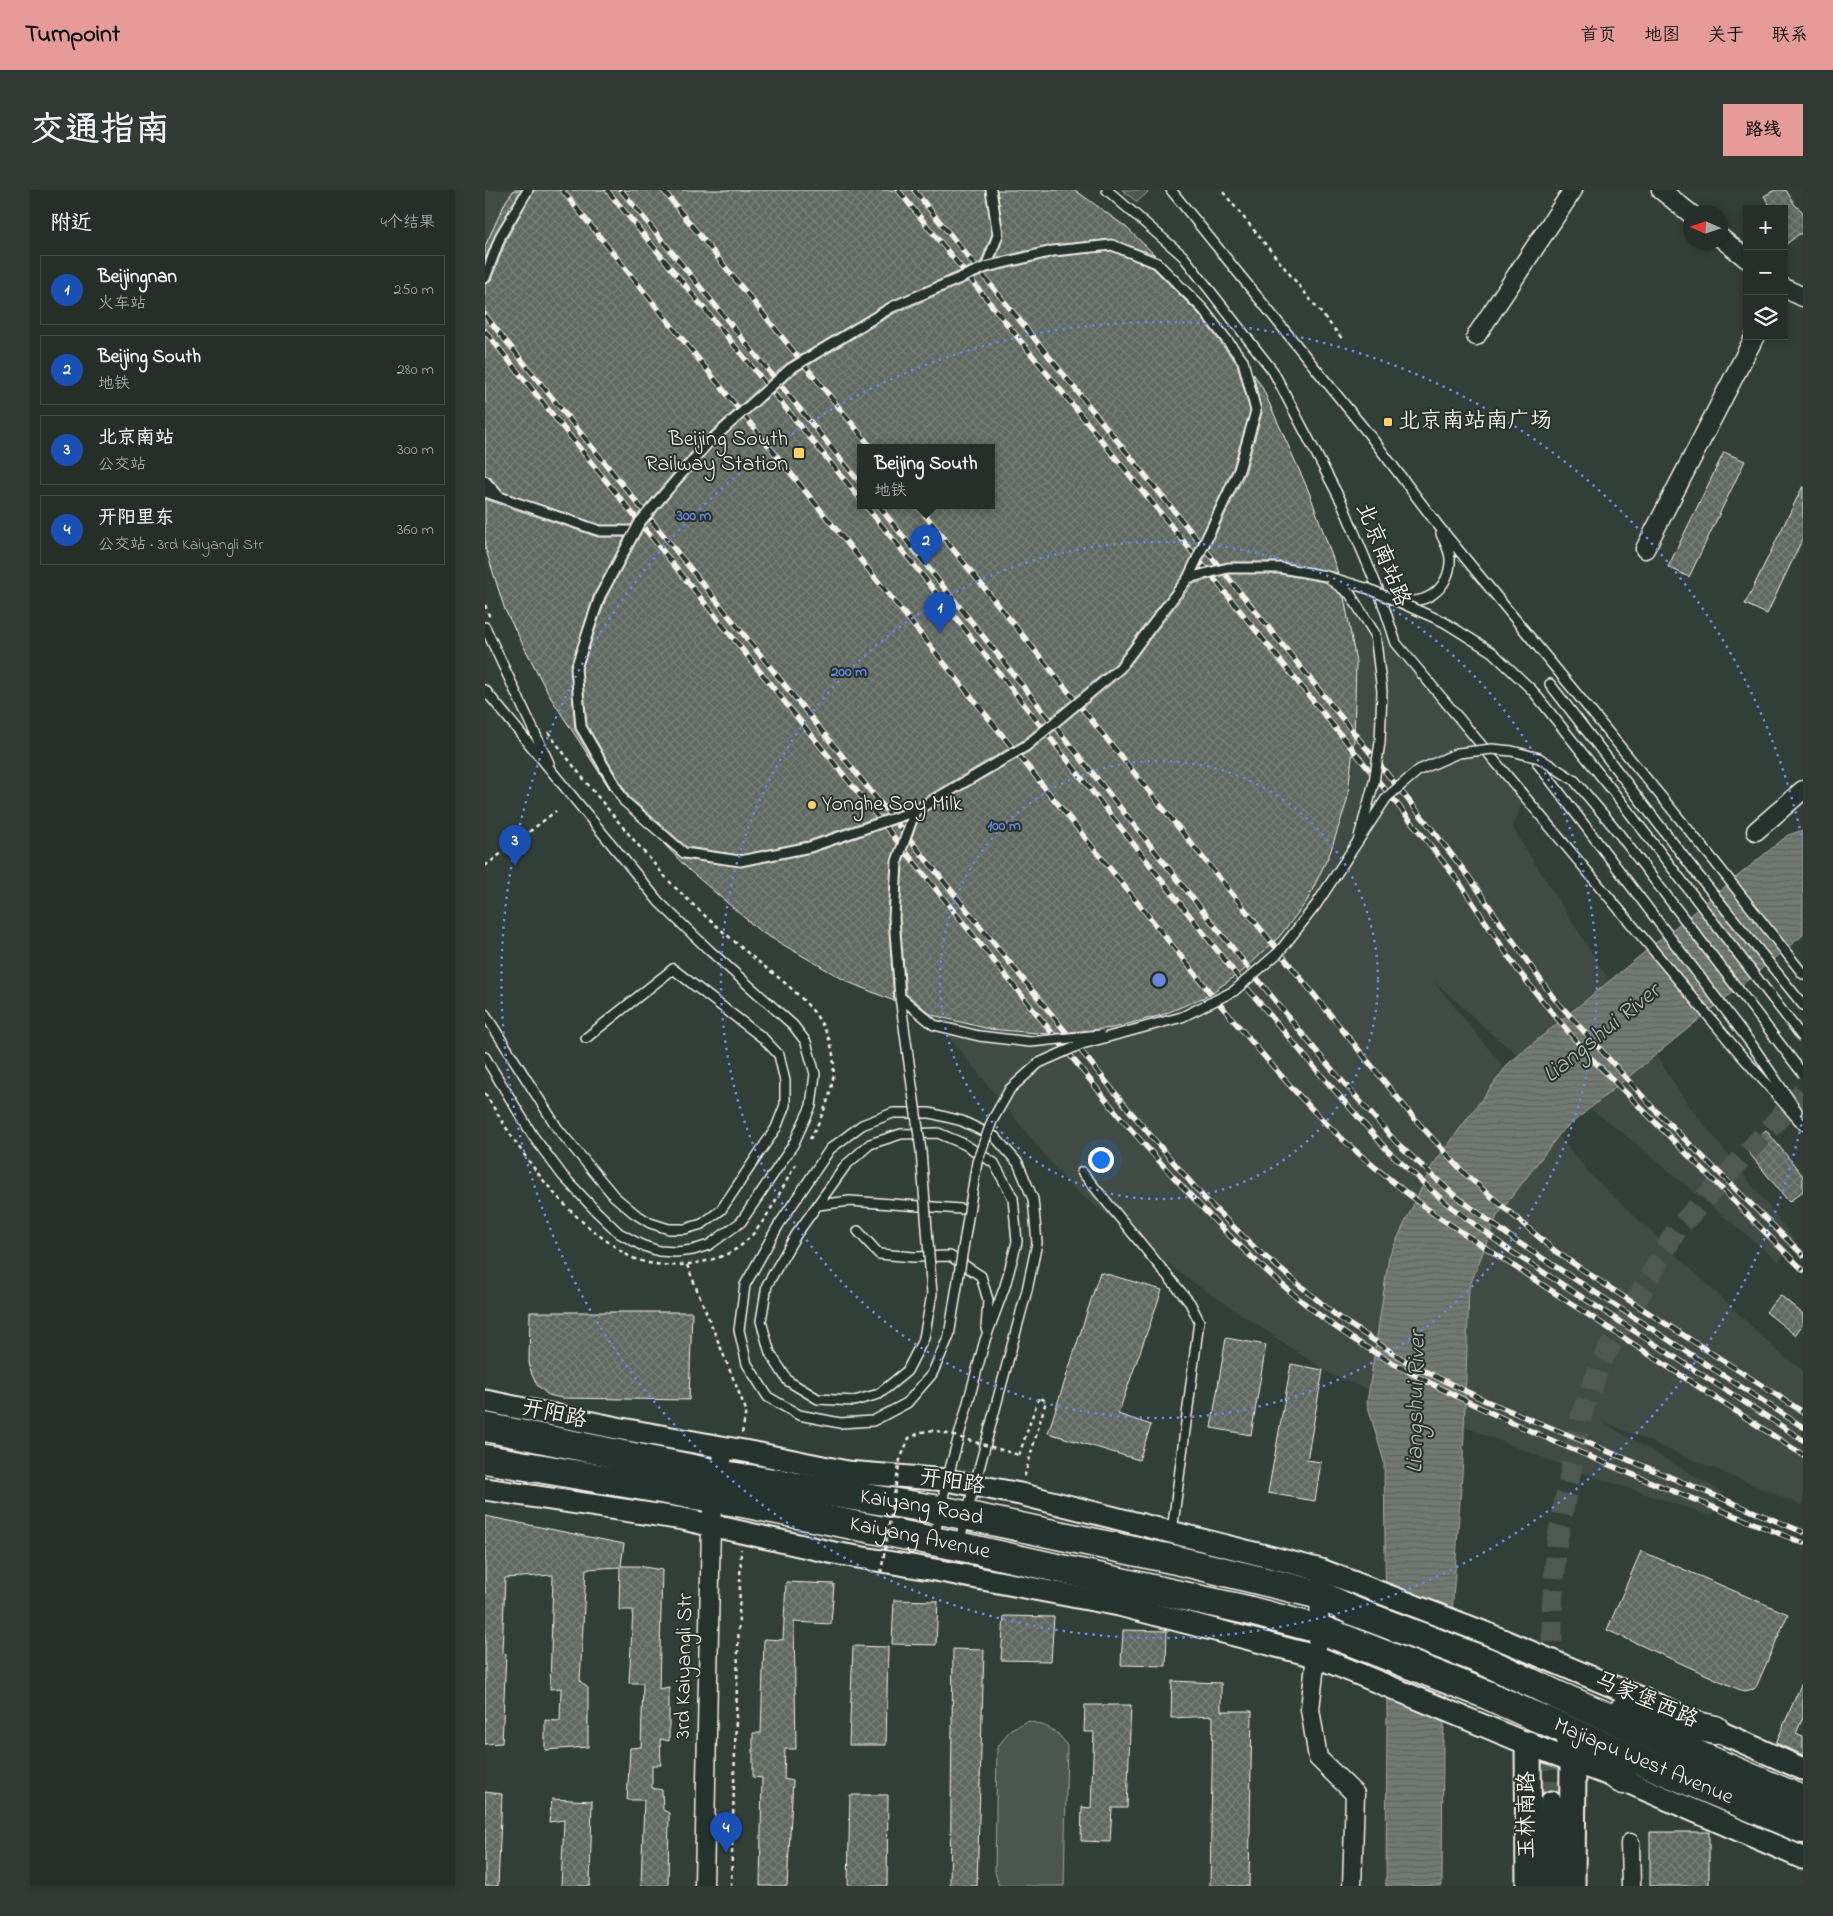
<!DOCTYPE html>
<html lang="zh">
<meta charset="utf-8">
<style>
body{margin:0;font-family:"Indie Flower","LXGW WenKai TC",sans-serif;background:#323a36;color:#f1f3f6}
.controls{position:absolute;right:15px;top:15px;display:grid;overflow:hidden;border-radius:0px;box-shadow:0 2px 8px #0003}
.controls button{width:45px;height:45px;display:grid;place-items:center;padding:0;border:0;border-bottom:1px solid #424a47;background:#262e2a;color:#f1f3f6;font:25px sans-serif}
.compass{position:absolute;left:1198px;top:15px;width:45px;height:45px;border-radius:50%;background:#262e2a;box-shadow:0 2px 8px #0003;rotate:273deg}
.you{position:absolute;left:615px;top:969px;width:18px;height:18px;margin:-12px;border:4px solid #fff;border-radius:50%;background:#1a73e8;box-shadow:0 0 0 8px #1a73e833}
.badge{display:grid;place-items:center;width:32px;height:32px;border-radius:50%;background:#e69b98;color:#fff;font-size:16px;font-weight:700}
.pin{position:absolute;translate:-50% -41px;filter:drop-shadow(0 1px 2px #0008)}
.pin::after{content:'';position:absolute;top:26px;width:18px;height:15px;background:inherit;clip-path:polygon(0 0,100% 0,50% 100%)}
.popup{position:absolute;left:372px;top:254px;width:138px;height:65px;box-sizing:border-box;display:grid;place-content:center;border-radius:0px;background:#262e2a;filter:drop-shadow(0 1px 4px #0005);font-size:16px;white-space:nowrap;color:#a4a8a8}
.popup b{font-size:19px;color:#f1f3f6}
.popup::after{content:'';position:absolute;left:50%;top:100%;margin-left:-10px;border:10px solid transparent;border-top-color:#262e2a}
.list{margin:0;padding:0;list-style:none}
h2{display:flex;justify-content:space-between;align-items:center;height:65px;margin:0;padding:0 20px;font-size:21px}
h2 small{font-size:16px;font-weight:400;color:#a4a8a8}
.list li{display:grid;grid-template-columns:32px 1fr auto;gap:15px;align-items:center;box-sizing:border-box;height:70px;margin:0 10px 10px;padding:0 10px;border:1px solid #424a47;border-radius:0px}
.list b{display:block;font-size:19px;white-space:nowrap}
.list p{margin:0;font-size:16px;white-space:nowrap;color:#a4a8a8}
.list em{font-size:16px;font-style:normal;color:#a4a8a8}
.icon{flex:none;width:28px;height:28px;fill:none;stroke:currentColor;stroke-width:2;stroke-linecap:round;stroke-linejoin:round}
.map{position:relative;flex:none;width:1318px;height:1696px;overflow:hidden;border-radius:0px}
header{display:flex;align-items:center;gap:30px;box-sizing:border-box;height:70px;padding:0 25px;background:#e69b98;color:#111}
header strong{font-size:24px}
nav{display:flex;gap:28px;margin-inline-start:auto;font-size:18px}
.intro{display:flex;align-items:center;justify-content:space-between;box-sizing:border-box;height:120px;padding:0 30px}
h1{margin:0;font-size:35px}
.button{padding:12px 22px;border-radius:0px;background:#e69b98;color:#111;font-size:18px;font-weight:700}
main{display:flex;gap:30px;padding:0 30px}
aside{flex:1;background:#262e2a;border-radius:0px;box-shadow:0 2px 8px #0003}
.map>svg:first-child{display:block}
.built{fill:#404b44;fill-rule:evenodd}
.grass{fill:#4c564f;stroke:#a0a49c}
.water{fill:url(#water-rules);stroke:#a6a9a1}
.building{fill:url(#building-cross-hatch);stroke:#f4f1e8;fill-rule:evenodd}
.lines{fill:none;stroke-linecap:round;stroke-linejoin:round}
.tertiary-tunnel{stroke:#4f5952;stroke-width:21;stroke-dasharray:21 11;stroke-linecap:butt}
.service-casing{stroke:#f4f1e8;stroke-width:12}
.minor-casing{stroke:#f4f1e8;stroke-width:21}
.tertiary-casing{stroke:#f4f1e8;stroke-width:25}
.secondary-casing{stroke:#f4f1e8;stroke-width:29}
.primary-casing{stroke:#f4f1e8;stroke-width:31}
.path{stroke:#f4f1e8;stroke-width:2.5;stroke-dasharray:4 4;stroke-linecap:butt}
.service{stroke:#26332d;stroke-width:9}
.minor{stroke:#26332d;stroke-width:18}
.tertiary{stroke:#26332d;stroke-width:21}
.secondary{stroke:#26332d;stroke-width:25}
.primary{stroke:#26332d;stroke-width:28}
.rail-casing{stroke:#f4f1e8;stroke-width:5.5}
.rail{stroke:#26332d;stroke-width:4;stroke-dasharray:11;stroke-linecap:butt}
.service-bridge-casing{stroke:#f4f1e8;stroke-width:12;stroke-linecap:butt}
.path-bridge{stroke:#f4f1e8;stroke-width:2.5;stroke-dasharray:4 4;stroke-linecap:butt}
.service-bridge{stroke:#26332d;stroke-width:9}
.ring{fill:none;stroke:#6887de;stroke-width:2.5;stroke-dasharray:2.5 5}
.poi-dot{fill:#ffd166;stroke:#26332d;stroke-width:2}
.labels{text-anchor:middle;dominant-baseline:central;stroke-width:4;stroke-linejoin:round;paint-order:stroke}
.poi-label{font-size:22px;fill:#f4f1e8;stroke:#26332d;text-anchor:start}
.street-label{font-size:22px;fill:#f4f1e8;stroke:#26332d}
.water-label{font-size:24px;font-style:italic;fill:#babbb3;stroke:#26332d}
.centre{fill:#6887de;stroke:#26332d;stroke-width:2.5}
.ring-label{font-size:15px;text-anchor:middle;font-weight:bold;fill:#6887de;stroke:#26332d;stroke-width:4;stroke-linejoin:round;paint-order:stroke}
</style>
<header>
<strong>Turnpoint</strong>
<nav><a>首页</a><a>地图</a><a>关于</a><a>联系</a></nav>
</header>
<div class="intro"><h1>交通指南</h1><a class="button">路线</a></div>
<main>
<aside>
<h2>附近<small>4个结果</small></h2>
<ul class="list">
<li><span class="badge" style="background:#1a4fb4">1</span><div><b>Beijingnan</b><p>火车站</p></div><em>250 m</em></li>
<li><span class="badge" style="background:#1a4fb4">2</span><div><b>Beijing South</b><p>地铁</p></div><em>280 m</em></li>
<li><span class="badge" style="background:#1a4fb4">3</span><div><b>北京南站</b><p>公交站</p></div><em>300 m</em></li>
<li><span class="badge" style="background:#1a4fb4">4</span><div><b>开阳里东</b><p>公交站 · 3rd Kaiyangli Str</p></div><em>360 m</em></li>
</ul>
</aside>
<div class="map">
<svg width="1318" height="1696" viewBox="0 0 1318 1696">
<defs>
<pattern id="water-rules" width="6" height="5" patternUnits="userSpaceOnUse" patternTransform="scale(1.25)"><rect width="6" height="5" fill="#727972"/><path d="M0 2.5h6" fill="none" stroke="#60635e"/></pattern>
<pattern id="building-cross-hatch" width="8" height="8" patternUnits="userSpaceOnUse" patternTransform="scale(1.25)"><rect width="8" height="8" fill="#5f6861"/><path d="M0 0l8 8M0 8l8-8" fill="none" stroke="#777e78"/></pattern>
</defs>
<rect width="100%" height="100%" fill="#323e38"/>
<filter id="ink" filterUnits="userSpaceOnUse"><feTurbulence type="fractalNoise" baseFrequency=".02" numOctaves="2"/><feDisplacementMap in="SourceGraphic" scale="10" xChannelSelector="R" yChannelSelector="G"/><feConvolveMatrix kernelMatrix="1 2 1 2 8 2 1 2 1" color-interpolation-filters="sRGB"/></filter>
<g filter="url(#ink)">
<!-- built -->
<path class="built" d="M0,0h538l499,612 -9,26 171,271 112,142 -17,21 -155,-128 -130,-98 -61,-56 156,193 193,182 21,16v135l-204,-86 123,72 -11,24 -137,-46 -242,-95 -141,-94 -121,-95 -585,-719zM376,257h130v58h-130z"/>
<!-- grass -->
<path class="grass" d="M637,0h25l1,2 -11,10z
M543,1531c17,4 31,9 39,25l-3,140h-65l-4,-14 2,-124 14,-19z"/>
<!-- water -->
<path class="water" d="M1318,640v105l-241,196 -65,85 -28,72 -6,172 -20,280 -1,146h-56l1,-170 -3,-254 -17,-59 22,-147 43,-90 77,-103 279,-228z"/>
<!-- building -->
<path class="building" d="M29,0h7l-25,42 -11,28v-14l21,-45z
M49,0h451l7,44 -11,28 -92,40 -103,62 -84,76 -67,78 -4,7h-30l-98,-33 -13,-15 -5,-2v-191l6,-4 16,-42z
M512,0h78l51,37 29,28 -44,-16 -59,6 -56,13 8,-23z
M1290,0h11l9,15 8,7v22h-4l-15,12v-37h-12l-8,-13z
M626,61l42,17 45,45 39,51 13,47 -17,57 -50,107 -68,89 -93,77 -110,64 -104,36 -68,14 -53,-8 -58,-50 -42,-72 -5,-56 24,-71 39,-72 66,-78 83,-74 101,-61 93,-40 66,-16zM376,257h130v58h-130z
M768,183l9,14 47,105 29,81 -57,-11h-53l-29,7 46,-96 17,-60z
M1239,262l21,9 -56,116 -21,-10z
M1318,296v52l-36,76 -22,-10z
M0,309l113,38h27l-31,57 -24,74 5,62 35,59 -61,-94 -44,-85 -20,-63z
M744,384h51l45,8 19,15 12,65 -2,78 -7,61 -17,52 -23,48 -28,36 -35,33 -37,26 -45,19 -49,13 -64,6 -60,-5 -57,-14 -26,-21 -6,-76 3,-56 17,-47 110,-64 94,-78 68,-89z
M420,631l-14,40 -3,57 6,83 -46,-19 -87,-50 -73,-63 -25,-26 20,16 58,8 71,-14z
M1281,940l37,46v15l-14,11 -44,-54z
M615,1082l62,18 -44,124 33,11 -12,35 -91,-27z
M1295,1105l23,19v10l-8,11 -29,-23z
M45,1122h162l-3,88 -127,-2 -14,-3 -11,-10 -5,-10 -3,-12z
M741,1148l40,7 -15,90 -40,-7z
M806,1174l32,6 -16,90 14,2 -6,39 -47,-8z
M0,1326l139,28 -3,22h17l24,4 -3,119 10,-2v54l-9,-2 1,26h-9v23l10,2 1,20 6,3 -1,73h-27l3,-86h-17l3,-52 11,-1 2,-64h-14l4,-73h-14l1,-43 -34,2 -6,112 8,7v59l-43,3v-30l15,1 1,-33 -11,1 3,-114 -48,3 -3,75 4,1 -4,89 -17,1z
M1156,1361l147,63 -31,71 -3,4 -10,2 -6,-2 -131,-59z
M301,1392l48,2 -3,40 -37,-2 2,127h-11l-1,30 9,2 -6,105h-27l2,-108 -9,-1v-44h8l3,-94 19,1z
M409,1410l44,1 -2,44 -44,-1z
M519,1426l50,1 -3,44 -50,-1z
M638,1440l44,1 -1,35 -45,-1z
M368,1456l35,1 -2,98h-37z
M468,1459l31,1 -7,236h-27z
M1318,1490v37l-7,17 7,3v18l-27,-12z
M687,1491l49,2v28h31l-3,175h-39l3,-170 -42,2z
M600,1515h46l-4,103h-15l-2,34 -29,-1 1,-34 9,1 3,-76h-10z
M0,1602l17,2 -4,92h-13z
M365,1605h38l-1,91h-39z
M67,1609l40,2 -2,85h-29l3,-66 -15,2z
M1165,1642h59v54h-59z"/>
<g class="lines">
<!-- tertiary-tunnel -->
<path class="tertiary-tunnel" d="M1066,1612l1,-193 5,-68 25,-128 19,-51 76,-133 126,-137"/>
<defs>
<path id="service" d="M622,0l76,66 90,115 69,132 36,86 18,54 345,412 62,70
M686,0l200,247 66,87 278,338 88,112
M501,77l12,-32 -7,-45
M0,88l16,-43 27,-45
M0,291l13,14
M0,302l115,39h35
M909,407c28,13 57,-8 56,-38 0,-8 -6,-18 -9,-25
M0,437l64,136
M1065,494l148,191 105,130
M0,500l174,212 50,48 84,75 13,17 9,32 -4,32 -18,39 -52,77 -32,23 -16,5 -17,2 -17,-1 -18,-6 -22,-12 -24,-23 -32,-34 -30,-40 -48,-79
M1053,574l214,281 45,66
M0,824l73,115 56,67 20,17 16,10 19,6h16l17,-5 19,-14 55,-82 9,-23v-24l-6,-26 -16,-17 -90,-69 -87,69
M597,982l108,131 9,18 -27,211
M333,1015l32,-4 111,8
M293,1036l52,-77 32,-24 31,-12h37l32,8 33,16 23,26 15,36 4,44 -10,47 -68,253
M373,1041l21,23 35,3 36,-1 31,20 7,24 -2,29
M311,1045l50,-70 24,-21 31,-10 37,-1 26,11 30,19 19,35 4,44 -12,44 -20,54 -38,140 -13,58"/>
<path id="minor" d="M1176,0l30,24
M1236,48l26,21
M1299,98l19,9
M991,146l97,-146
M1160,359l110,-213
M1271,641l47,-41
M835,1396l-1,43 -9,80 8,49 37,36 -3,92
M1145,1653l1,43
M219,1696l7,-362 2,-26 12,-50"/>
<path id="tertiary" d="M0,1211l137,28 133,24 92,19 100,8 73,14 301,76 167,64 186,78
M0,1299l198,30 151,34 101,17 184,35 196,51 213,88 95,36 180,78
M1217,1534l101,45
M1065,1696l1,-84"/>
<path id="secondary" d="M1043,1554l1,142
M1087,1696l1,-124"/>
<g id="primary">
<path id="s1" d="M0,1237l232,47 223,36 236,50 144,35 33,16 134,51 72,34 244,104"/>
<path id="s2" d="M0,1269l263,45 210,42 289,64 72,19 166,65 44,20 274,115"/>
<path d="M1139,1520l91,20"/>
<path d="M1086,1554l52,36"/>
</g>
</defs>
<!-- service casing -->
<use href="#service" class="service-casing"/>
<!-- minor casing -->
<use href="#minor" class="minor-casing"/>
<!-- tertiary casing -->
<use href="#tertiary" class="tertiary-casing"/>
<!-- secondary casing -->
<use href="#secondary" class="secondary-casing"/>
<!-- primary casing -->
<use href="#primary" class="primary-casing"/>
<!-- path -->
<path class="path" d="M738,2l121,149
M0,415l5,13
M63,542c31,42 63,82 97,121 12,14 23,28 36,40 21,21 45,41 68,61 30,25 68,49 81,88 11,34 -4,68 -20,97
M0,676l71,-55
M0,903c33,56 71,114 125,150 7,5 15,12 23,15 19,8 43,9 63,5 18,-3 38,-9 51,-23 19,-17 36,-54 49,-76
M202,1075l59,145 -4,24
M534,1265l20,-58 7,4 -22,77
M246,1696l10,-337"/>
<!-- service -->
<use href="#service" class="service"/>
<!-- minor -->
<use href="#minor" class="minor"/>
<!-- tertiary -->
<use href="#tertiary" class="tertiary"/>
<!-- secondary -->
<use href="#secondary" class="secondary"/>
<!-- primary -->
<use href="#primary" class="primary"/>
<defs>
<path id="rail" d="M77,0l655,811c38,44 75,90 117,130 31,30 66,57 100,83l369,241
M122,0l254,310
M136,0l240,294
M178,0l208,257
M413,0l525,646 36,46 58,87 27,34 46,54 213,213
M429,0l517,638 38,49 58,84 26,36 102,113 148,145
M0,125l644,795 75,88 52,51 82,68 72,47 76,37 317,131
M0,141l635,786c66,75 133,150 214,209 52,37 109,64 166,91 99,46 201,85 303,126
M380,315l54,66 323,411 72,85 74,84 58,52 63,47 294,190
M393,315l373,466 71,87 74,84 58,53 62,46 287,186
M432,315l497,613 51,56 90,77 52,35 196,126"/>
</defs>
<!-- rail casing -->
<use href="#rail" class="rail-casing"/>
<!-- rail -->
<use href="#rail" class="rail"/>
<defs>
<path id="service-bridge" d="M627,55l45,18 46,46 40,52 13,50 -17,59 -51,108 -68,90 -94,78 -111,65 -105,36 -70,14 -56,-8 -60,-52 -43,-74 -5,-59 24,-72 40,-74 67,-78 83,-75 102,-62 94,-40 67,-16z
M703,388l40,-10h53l45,8 43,13 75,33 48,30 40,38 80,100 191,248
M847,391l18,13 25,40 7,57 -2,51 -6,40 -15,55
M415,807l34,28 45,11 51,6 70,-7
M293,1036l-33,59 -6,45 8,34 21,33 31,18 41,8 33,-2 34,-18 25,-29 17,-38 28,-174 15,-41 18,-32 29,-26 43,-19 100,-27 52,-26 45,-39 37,-47 71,-108 32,-27 39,-17 34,-4 20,2 27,7 35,22 39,46 190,248
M311,1045l-29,50 -6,36 9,32 18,28 30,18 36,2 25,-7 28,-23 17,-33 8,-44 -11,-143 -21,-154 -6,-79 3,-57 18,-50"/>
</defs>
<!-- service-bridge casing -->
<use href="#service-bridge" class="service-bridge-casing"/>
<!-- path-bridge -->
<path class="path-bridge" d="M396,1383l19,-113 9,-22 13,-6 12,-2 85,25"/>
<!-- service-bridge -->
<use href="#service-bridge" class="service-bridge"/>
</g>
</g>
<!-- distance rings -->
<g class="ring">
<circle cx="674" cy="790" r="219"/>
<circle cx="674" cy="790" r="438"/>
<path d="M1318 927A658 658 0 1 1 1318 653"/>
</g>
<!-- markers -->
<g class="poi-dot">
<rect x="898" y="227" width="10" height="10" rx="2.5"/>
<rect x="308" y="257" width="12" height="12" rx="2.5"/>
<circle cx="327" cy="615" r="5"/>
</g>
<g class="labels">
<!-- poi labels -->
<g class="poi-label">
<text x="913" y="232">北京南站南广场</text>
<text x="303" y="250" text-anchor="end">Beijing South<tspan x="303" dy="25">Railway Station</tspan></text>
<text x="337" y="615">Yonghe Soy Milk</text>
</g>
<!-- street labels -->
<g class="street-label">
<text transform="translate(897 365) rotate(68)">北京南站路</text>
<text transform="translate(69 1225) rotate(12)">开阳路</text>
<text transform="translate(467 1293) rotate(8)">开阳路</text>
<text stroke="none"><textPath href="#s1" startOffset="444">Kaiyang Road</textPath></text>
<text stroke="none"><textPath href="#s2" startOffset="442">Kaiyang Avenue</textPath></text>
<text transform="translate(200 1476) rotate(-89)">3rd Kaiyangli Str</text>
<text transform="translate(1161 1511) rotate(23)">马家堡西路</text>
<text stroke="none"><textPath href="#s2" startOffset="1202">Majiapu West Avenue</textPath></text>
<text transform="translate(1043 1625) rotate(-90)">玉林南路</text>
</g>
<!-- water labels -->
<g class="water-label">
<text transform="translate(1117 844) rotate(-39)">Liangshui River</text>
<text transform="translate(932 1212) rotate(-89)">Liangshui River</text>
</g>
</g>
<circle cx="674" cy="790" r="8" class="centre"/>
<g class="ring-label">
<text x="209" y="330">300 m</text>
<text x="364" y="486">200 m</text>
<text x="519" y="640">100 m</text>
</g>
</svg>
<div class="controls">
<button>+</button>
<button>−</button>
<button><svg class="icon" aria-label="layers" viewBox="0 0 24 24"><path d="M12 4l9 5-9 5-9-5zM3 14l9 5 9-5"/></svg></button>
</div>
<svg class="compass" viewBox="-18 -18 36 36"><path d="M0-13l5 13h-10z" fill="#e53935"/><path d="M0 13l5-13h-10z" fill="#a4a8a8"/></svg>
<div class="you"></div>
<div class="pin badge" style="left:455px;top:443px;background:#1a4fb4">1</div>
<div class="pin badge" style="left:441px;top:376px;background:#1a4fb4">2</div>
<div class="popup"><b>Beijing South</b>地铁</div>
<div class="pin badge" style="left:30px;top:676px;background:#1a4fb4">3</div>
<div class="pin badge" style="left:241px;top:1663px;background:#1a4fb4">4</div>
</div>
</main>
